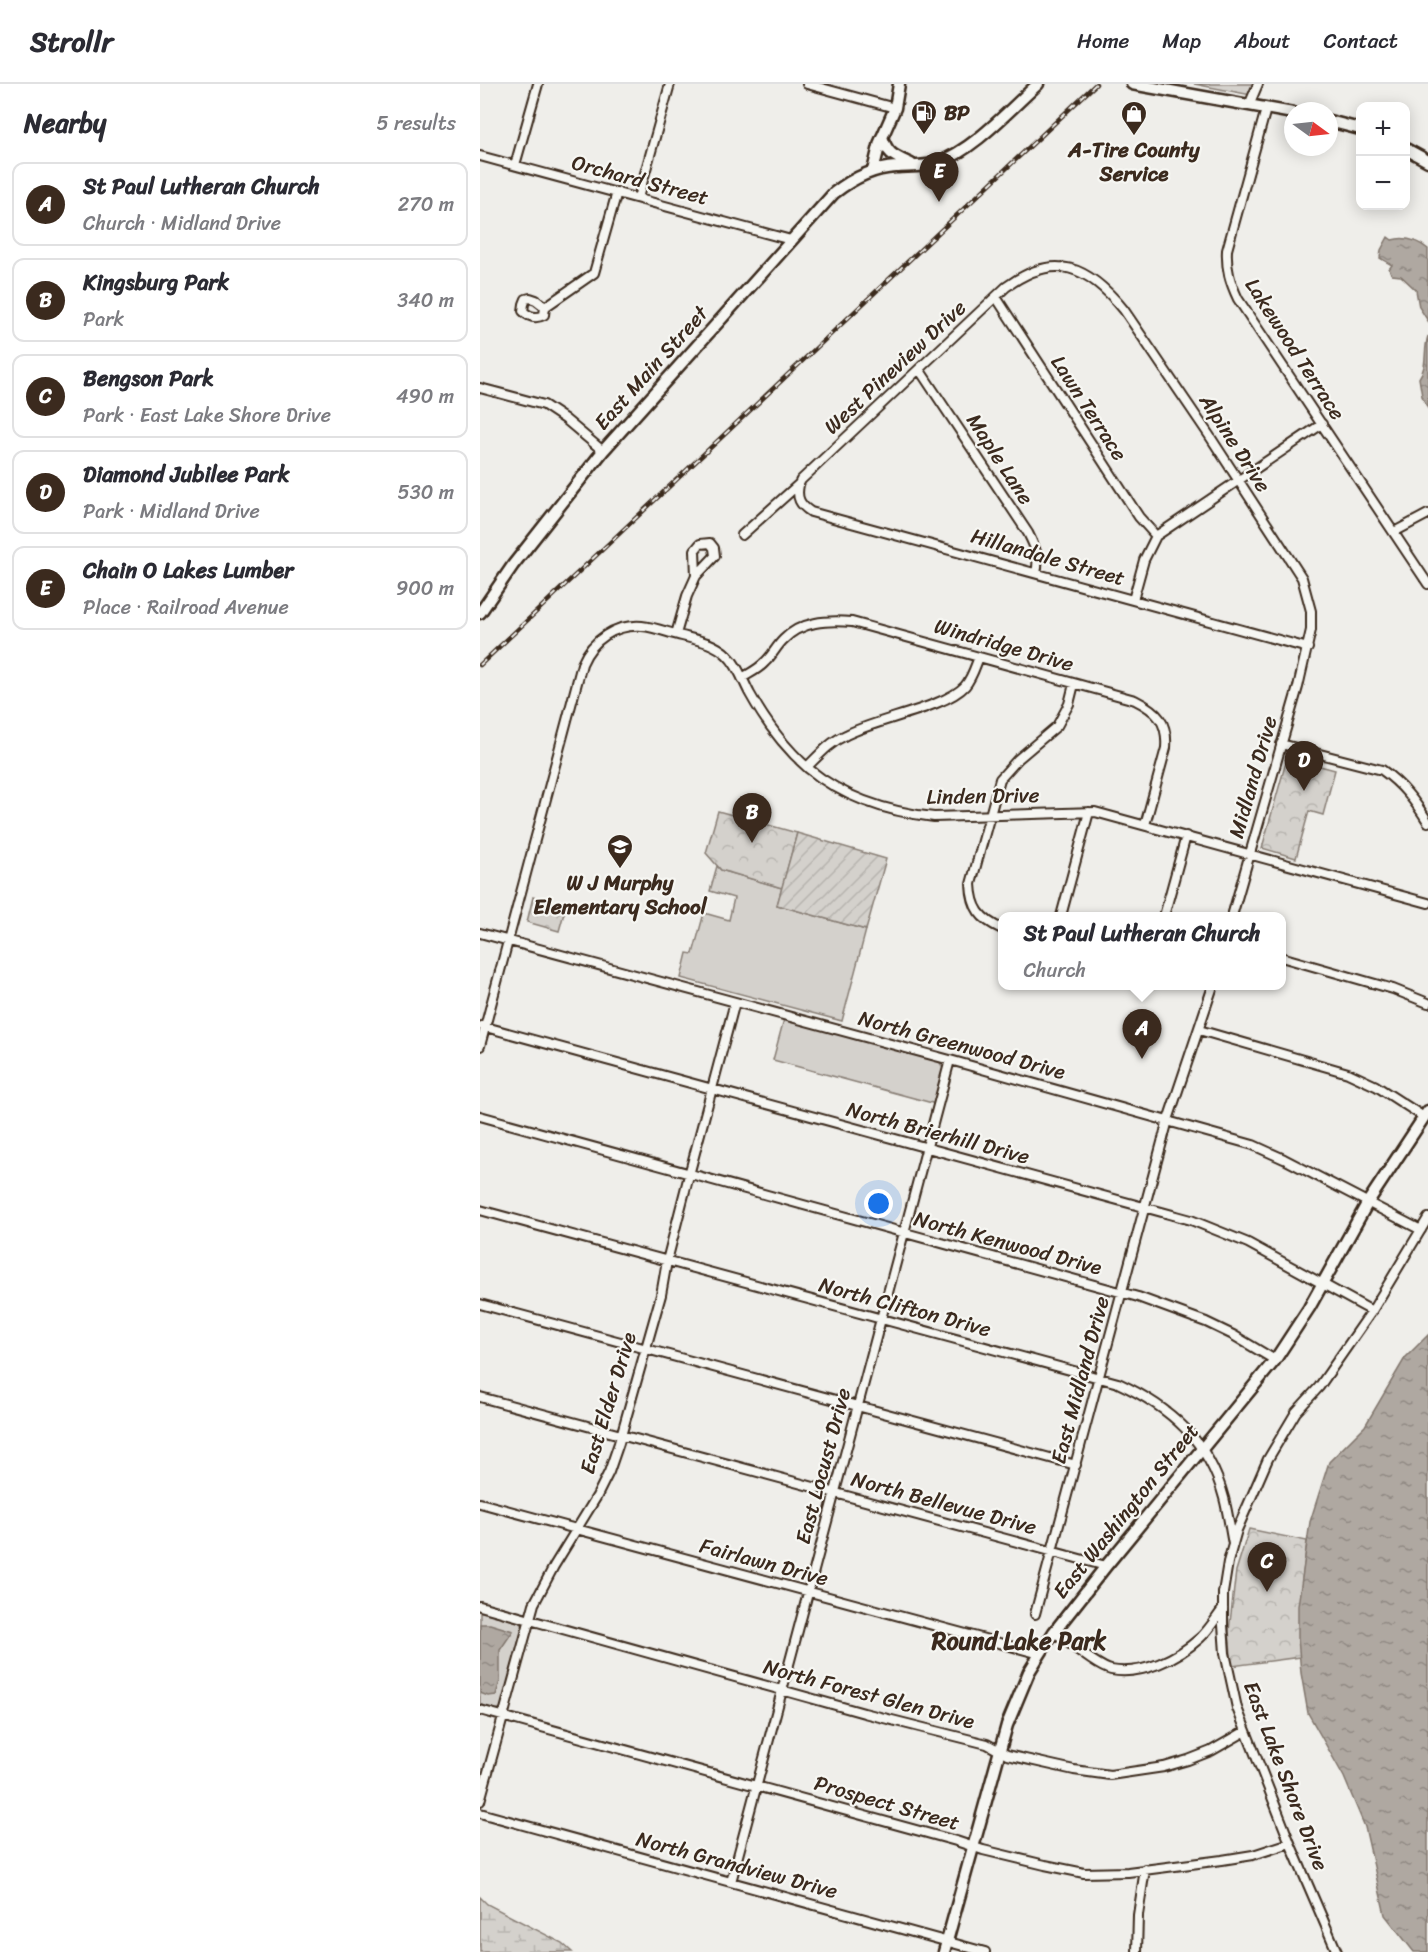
<!DOCTYPE html>
<meta charset="utf-8">
<style>
body{margin:0;font-family:Sriracha,sans-serif;background:#f2f2f3;color:#2b2b33}
.controls{position:absolute;right:18px;top:18px;display:grid;overflow:hidden;border-radius:12px;box-shadow:0 3px 15px #0003}
.controls button{width:54px;height:54px;display:grid;place-items:center;padding:0;border:0;border-bottom:2px solid #e1e1e2;background:#fff;color:#2b2b33;font:30px sans-serif}
.compass{position:absolute;left:804px;top:18px;width:54px;height:54px;border-radius:50%;background:#fff;box-shadow:0 3px 15px #0003;rotate:105deg}
.you{position:absolute;left:399px;top:1120px;width:21px;height:21px;margin:-15px;border:4px solid #fff;border-radius:50%;background:#1a73e8;box-shadow:0 0 0 9px #1a73e833}
.badge{display:grid;place-items:center;width:39px;height:39px;border-radius:50%;background:#3b2a1e;color:#fff;font-size:20px;font-weight:700}
.pin{position:absolute;translate:-50% -50px;filter:drop-shadow(0 2px 3px #0008)}
.pin::after{content:'';position:absolute;top:32px;width:21px;height:18px;background:inherit;clip-path:polygon(0 0,100% 0,50% 100%)}
.popup{position:absolute;left:518px;top:828px;width:288px;height:78px;box-sizing:border-box;display:grid;place-content:center;border-radius:12px;background:#fff;filter:drop-shadow(0 2px 4px #0005);font-size:20px;white-space:nowrap;color:#7c7c81}
.popup b{font-size:22px;color:#2b2b33}
.popup::after{content:'';position:absolute;left:50%;top:100%;margin-left:-12px;border:12px solid transparent;border-top-color:#fff}
.list{margin:0;padding:0;list-style:none}
h2{display:flex;justify-content:space-between;align-items:center;height:78px;margin:0;padding:0 24px;font-size:26px}
h2 small{font-size:20px;font-weight:400;color:#7c7c81}
.list li{display:grid;grid-template-columns:39px 1fr auto;gap:18px;align-items:center;box-sizing:border-box;height:84px;margin:0 12px 12px;padding:0 12px;border:2px solid #e1e1e2;border-radius:12px}
.list b{display:block;font-size:22px;white-space:nowrap}
.list p{margin:0;font-size:20px;white-space:nowrap;color:#7c7c81}
.list em{font-size:20px;font-style:normal;color:#7c7c81}
.map{position:relative;flex:none;width:948px;height:1868px;overflow:hidden}
header{display:flex;align-items:center;gap:36px;box-sizing:border-box;height:84px;padding:0 30px;background:#fff;border-bottom:2px solid #e1e1e2}
header strong{font-size:28px}
nav{display:flex;gap:33px;margin-inline-start:auto;font-size:21px}
main{display:flex}
aside{flex:1;background:#fff}
.map>svg:first-child{display:block}
.grass{fill:#d4d1cc;stroke:#887e75;stroke-width:1.5}
.wetland{fill:url(#wetland-marsh);stroke:#887e75;stroke-width:1.5}
.park{fill:url(#park-crowns);stroke:#887e75;stroke-width:1.5}
.garden{fill:url(#garden-furrows);stroke:#887e75;stroke-width:1.5}
.water{fill:url(#water-ripples);stroke:#81766d;stroke-width:1.5}
.lines{fill:none;stroke-linecap:round;stroke-linejoin:round}
.street-casing{stroke:#3b2a1e;stroke-width:12}
.secondary-casing{stroke:#3b2a1e;stroke-width:15}
.street{stroke:#f6f6f2;stroke-width:8}
.secondary{stroke:#f6f6f2;stroke-width:10}
.rail-casing{stroke:#3b2a1e;stroke-width:4.5}
.rail{stroke:#f6f6f2;stroke-width:2;stroke-dasharray:7;stroke-linecap:butt}
.labels{text-anchor:middle;dominant-baseline:central;stroke-width:4.5;stroke-linejoin:round;paint-order:stroke}
.poi-label{font-size:21px;font-weight:bold;fill:#3b2a1e;stroke:#f6f6f2}
.street-label{font-size:21px;fill:#3b2a1e;stroke:#f6f6f2}
.quarter-label{font-size:24px;font-weight:bold;fill:#3b2a1e;stroke:#f6f6f2}
</style>
<header>
<strong>Strollr</strong>
<nav><a>Home</a><a>Map</a><a>About</a><a>Contact</a></nav>
</header>
<main>
<aside>
<h2>Nearby<small>5 results</small></h2>
<ul class="list">
<li><span class="badge">A</span><div><b>St Paul Lutheran Church</b><p>Church · Midland Drive</p></div><em>270 m</em></li>
<li><span class="badge">B</span><div><b>Kingsburg Park</b><p>Park</p></div><em>340 m</em></li>
<li><span class="badge">C</span><div><b>Bengson Park</b><p>Park · East Lake Shore Drive</p></div><em>490 m</em></li>
<li><span class="badge">D</span><div><b>Diamond Jubilee Park</b><p>Park · Midland Drive</p></div><em>530 m</em></li>
<li><span class="badge">E</span><div><b>Chain O Lakes Lumber</b><p>Place · Railroad Avenue</p></div><em>900 m</em></li>
</ul>
</aside>
<div class="map">
<svg width="948" height="1868" viewBox="0 0 948 1868">
<defs>
<pattern id="wetland-marsh" width="20" height="14" patternUnits="userSpaceOnUse" patternTransform="scale(1.5)"><rect width="20" height="14" fill="#d4d1cc"/><path d="M1 5h8M5 5V1M11 12h8M15 12V8" fill="none" stroke="#b7b4af"/></pattern>
<pattern id="park-crowns" width="20" height="18" patternUnits="userSpaceOnUse" patternTransform="scale(1.5)"><rect width="20" height="18" fill="#d4d1cc"/><path d="M2 6a3 3 0 1 1 6 0M12 15a3 3 0 1 1 6 0" fill="none" stroke="#b7b4af"/></pattern>
<pattern id="garden-furrows" width="10" height="10" patternUnits="userSpaceOnUse" patternTransform="scale(1.5)"><rect width="10" height="10" fill="#d4d1cc"/><path d="M-1 1l2-2M0 10L10 0M9 11l2-2" fill="none" stroke="#b7b4af"/></pattern>
<pattern id="water-ripples" width="26" height="14" patternUnits="userSpaceOnUse" patternTransform="scale(1.5)"><rect width="26" height="14" fill="#afa8a1"/><path d="M2 4q2-2 4 0t4 0M15 11q2-2 4 0t4 0" fill="none" stroke="#908983"/></pattern>
</defs>
<rect width="100%" height="100%" fill="#efeeea"/>
<filter id="ink" filterUnits="userSpaceOnUse"><feTurbulence type="fractalNoise" baseFrequency=".0167" numOctaves="2"/><feDisplacementMap in="SourceGraphic" scale="12" xChannelSelector="R" yChannelSelector="G"/><feConvolveMatrix kernelMatrix="1 2 1 2 8 2 1 2 1" color-interpolation-filters="sRGB"/></filter>
<g filter="url(#ink)">
<!-- grass -->
<path class="grass" d="M714,0h63l-6,11z
M237,782l4,4 61,18 -5,17 89,25 -24,91 -161,-43 6,-25 6,1 11,-41 25,7 5,-22 -24,-7z
M304,935l155,42 6,11 -9,32 -163,-44z
M0,1527l41,12 2,3 -22,82 -5,2 -16,-6z"/>
<!-- wetland -->
<path class="wetland" d="M0,1813l7,7 75,39 10,9h-92z"/>
<!-- park -->
<path class="park" d="M814,675l41,11 -12,45 -14,-4 -13,47 -34,-10 24,-86z
M238,727l79,22 -15,55 -61,-18 -15,-17z
M53,813l33,9 -7,25 -32,-9z
M769,1445l58,12c-5,38 -10,77 -7,116l-68,9 -3,-35 7,-60z"/>
<!-- garden -->
<path class="garden" d="M317,749l89,26 -20,71 -89,-25z"/>
<!-- water -->
<path class="water" d="M908,153l4,3c13,-4 25,0 36,9v72l-9,-14 -3,-17 -15,-14 -9,-1 -3,-6 3,-4 -12,-7 1,-8z
M948,252v73l-6,-13 -3,-18c9,-12 4,-27 9,-42z
M948,1251v617h-14l-29,-37 -20,-88 -21,-50 -36,-64 -7,-40 -3,-35v-32l12,-84 19,-60 36,-36 40,-68z
M0,1540h10l23,7 -13,19v31l-4,14 -8,1 -8,-3z"/>
<g class="lines">
<defs>
<path id="street" d="M327,0l88,24
M769,21l9,-21
M786,25l-39,141c-1,19 3,32 11,49l190,285
M0,72l311,84
M35,81l23,-81
M158,114l32,-114
M516,213l143,220 17,19
M50,214l6,2 9,7 -1,8c-8,4 -15,2 -21,-4l1,-7 2,-5z
M65,223l49,-34 23,-81
M439,285l109,164c7,14 12,24 8,40
M0,304l64,17 21,14 38,32
M319,401c-3,13 1,20 12,27l497,136
M914,448l34,-18
M262,451l57,-51 2,-4 205,-193c49,-36 82,-21 118,23l85,125 93,143 9,33v19l-13,57 -66,229
M653,516l11,-40 12,-24 166,-112
M196,550l11,-38 9,-20 19,-20 -1,-8 -4,-5 -10,1 -5,6 1,26
M262,594c8,-5 17,-9 23,-16 7,-6 11,-15 18,-22 18,-19 44,-20 69,-18l283,78c22,11 33,22 31,48l-21,77
M801,660l101,26c20,14 33,31 46,52
M327,683c12,-12 23,-25 39,-32 30,-16 99,-27 119,-49 7,-8 10,-19 14,-29
M581,832l28,-104
M684,832l22,-80
M522,845c-22,-10 -30,-21 -31,-45l29,-105 18,-20 39,-33 12,-22 5,-20
M0,849l470,127 303,85 31,14 137,71
M801,873l112,32 35,14
M2,942l709,194 57,23 124,68
M719,946l149,43 28,13 48,31
M0,962l102,-382c10,-24 33,-40 60,-38 13,1 27,7 40,10 16,4 33,7 45,19 11,10 16,26 23,39 16,29 34,53 59,75 35,29 80,43 125,48l161,-5 333,91
M0,1032l658,181 68,25 27,13 42,25
M0,1126l638,173c52,24 91,58 106,115 4,15 6,31 9,46
M0,1220l596,161
M0,1313l626,169
M0,1419l560,151
M0,1522l384,107 123,31 20,11 67,15 36,5 54,-8 24,-7 23,-9 35,-20
M555,1530l133,-494 45,-134
M574,1548c13,9 43,35 57,38 31,6 67,-12 89,-32 9,-8 16,-20 23,-29
M0,1626l476,131 27,9 62,15 39,8 44,-1 94,-12 31,-5 37,-12
M0,1717l54,-197 20,-38 43,-70 12,-24 10,-29 42,-148 6,-34 22,-86 46,-173
M0,1729l505,139
M251,1798l219,-822
M657,1868l1,-37 7,-46
M857,1868l-47,-109 -53,-135 -12,-55 -2,-28v-32l5,-31 9,-32 31,-71 28,-47 23,-25 53,-76 56,-93"/>
<path id="secondary" d="M652,0l161,29
M849,37l31,8
M402,53c6,18 12,19 29,27
M926,65l22,12
M393,87l7,-29 15,-34 4,-24
M0,529l33,-48 90,-114 231,-258c18,-14 38,-25 62,-26 13,-1 28,0 41,-4 37,-13 72,-53 101,-79
M464,1868l63,-227 22,-53 11,-18 14,-22 52,-66 169,-206 34,-52 59,-106 60,-91"/>
</defs>
<!-- street casing -->
<use href="#street" class="street-casing"/>
<!-- secondary casing -->
<use href="#secondary" class="secondary-casing"/>
<!-- street -->
<use href="#street" class="street"/>
<!-- secondary -->
<use href="#secondary" class="secondary"/>
<defs>
<path id="rail" d="M0,581l616,-581"/>
</defs>
<!-- rail casing -->
<use href="#rail" class="rail-casing"/>
<!-- rail -->
<use href="#rail" class="rail"/>
</g>
</g>
<!-- icons -->
<defs>
<symbol id="fuel-pin" viewBox="-11 -11 22 30"><path d="M0 17L-7.5 6A9.5 9.5 0 1 1 7.5 6Z" fill="#3b2a1e" stroke="#f6f6f2"/><path d="M-5.5-6h7V0h2V4h1.3V-2.5L3-4.5l.8-.8L6-3V5H2.5V1h-1V6h-7ZM-4.2-4.7v3.2H.2V-4.7Z" fill="#fff"/></symbol>
<symbol id="shop-pin" viewBox="-11 -11 22 30"><path d="M0 17L-7.5 6A9.5 9.5 0 1 1 7.5 6Z" fill="#3b2a1e" stroke="#f6f6f2"/><path d="M-5-2.5h2.3a2.7 3.5 0 0 1 5.4 0H5L5.5 6h-11ZM-1.5-2.5h3a1.5 2.3 0 0 0-3 0Z" fill="#fff"/></symbol>
<symbol id="school-pin" viewBox="-11 -11 22 30"><path d="M0 17L-7.5 6A9.5 9.5 0 1 1 7.5 6Z" fill="#3b2a1e" stroke="#f6f6f2"/><path d="M0-5L7-2L0 1L-7-2ZM-4 1L0 2.5L4 1V4Q0 6-4 4Z" fill="#fff"/></symbol>
</defs>
<g fill-rule="evenodd">
<use href="#fuel-pin" x="429" y="14" width="30" height="40"/>
<use href="#shop-pin" x="639" y="15" width="30" height="40"/>
<use href="#school-pin" x="125" y="748" width="30" height="40"/>
</g>
<g class="labels">
<!-- poi labels -->
<g class="poi-label">
<text x="464" y="29" text-anchor="start">BP</text>
<text x="654" y="66">A-Tire County<tspan x="654" dy="24">Service</tspan></text>
<text x="140" y="799">W J Murphy<tspan x="140" dy="24">Elementary School</tspan></text>
</g>
<!-- street labels -->
<g class="street-label">
<text transform="translate(160 96) rotate(15)">Orchard Street</text>
<text transform="translate(815 265) rotate(57)">Lakewood Terrace</text>
<text transform="translate(415 283) rotate(-43)">West Pineview Drive</text>
<text transform="translate(171 284) rotate(-48)">East Main Street</text>
<text transform="translate(609 324) rotate(57)">Lawn Terrace</text>
<text transform="translate(755 359) rotate(57)">Alpine Drive</text>
<text transform="translate(520 375) rotate(57)">Maple Lane</text>
<text transform="translate(568 473) rotate(16)">Hillandale Street</text>
<text transform="translate(524 561) rotate(16)">Windridge Drive</text>
<text transform="translate(773 693) rotate(-74)">Midland Drive</text>
<text transform="translate(503 712) rotate(-1)">Linden Drive</text>
<text transform="translate(482 961) rotate(15)">North Greenwood Drive</text>
<text transform="translate(458 1049) rotate(15)">North Brierhill Drive</text>
<text transform="translate(528 1159) rotate(15)">North Kenwood Drive</text>
<text transform="translate(425 1223) rotate(15)">North Clifton Drive</text>
<text transform="translate(600 1296) rotate(-75)">East Midland Drive</text>
<text transform="translate(128 1319) rotate(-73)">East Elder Drive</text>
<text transform="translate(343 1382) rotate(-75)">East Locust Drive</text>
<text transform="translate(464 1419) rotate(15)">North Bellevue Drive</text>
<text transform="translate(646 1427) rotate(-51)">East Washington Street</text>
<text transform="translate(284 1478) rotate(15)">Fairlawn Drive</text>
<text transform="translate(389 1610) rotate(15)">North Forest Glen Drive</text>
<text transform="translate(806 1692) rotate(69)">East Lake Shore Drive</text>
<text transform="translate(407 1719) rotate(16)">Prospect Street</text>
<text transform="translate(257 1781) rotate(15)">North Grandview Drive</text>
</g>
<!-- quarter labels -->
<g class="quarter-label">
<text x="539" y="1557">Round Lake Park</text>
</g>
</g>
</svg>
<div class="controls">
<button>+</button>
<button>−</button>
</div>
<svg class="compass" viewBox="-18 -18 36 36"><path d="M0-13l5 13h-10z" fill="#e53935"/><path d="M0 13l5-13h-10z" fill="#7c7c81"/></svg>
<div class="you"></div>
<div class="pin badge" style="left:662px;top:975px">A</div>
<div class="popup"><b>St Paul Lutheran Church</b>Church</div>
<div class="pin badge" style="left:272px;top:759px">B</div>
<div class="pin badge" style="left:787px;top:1508px">C</div>
<div class="pin badge" style="left:824px;top:707px">D</div>
<div class="pin badge" style="left:459px;top:118px">E</div>
</div>
</main>
